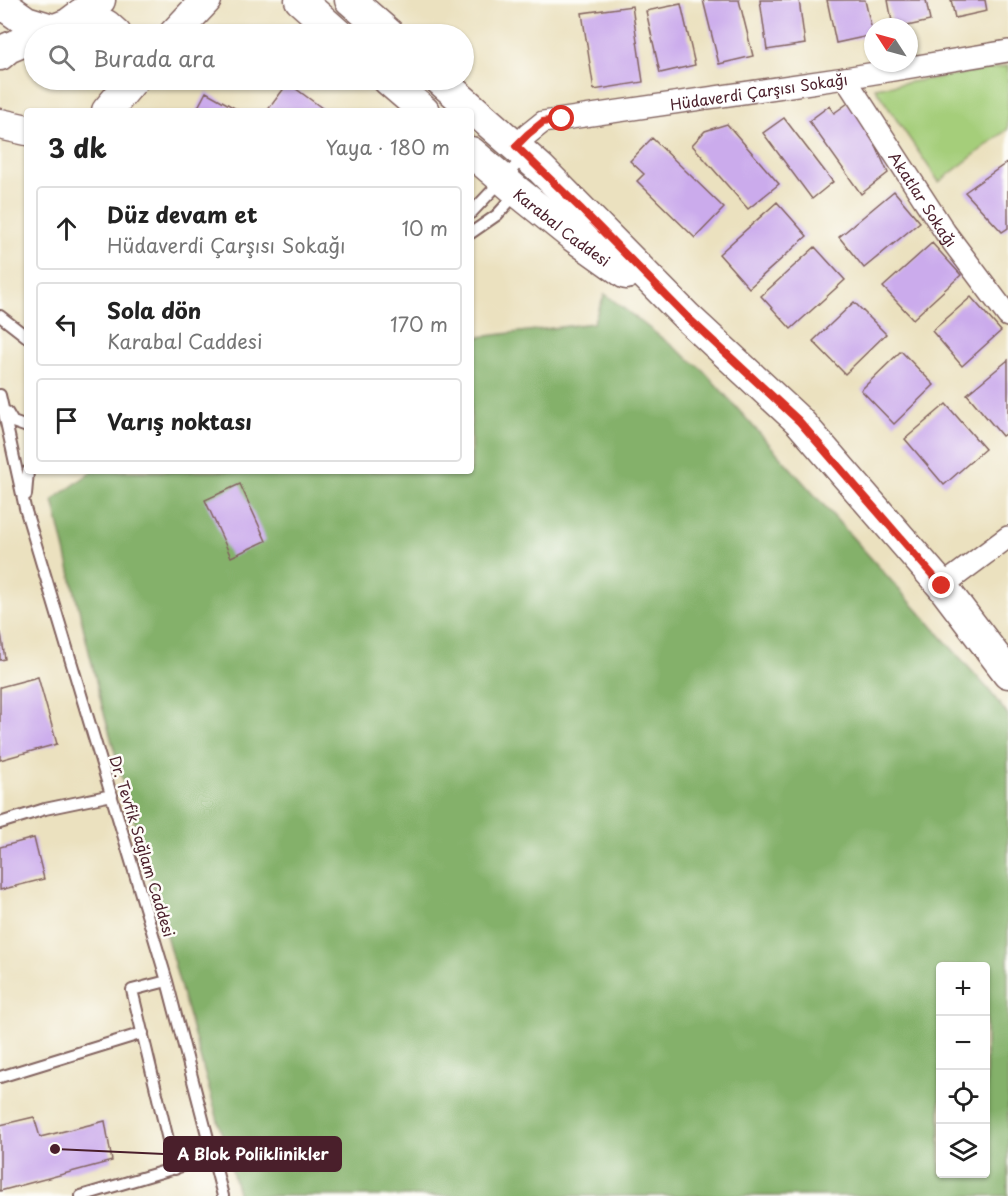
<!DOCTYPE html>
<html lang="tr">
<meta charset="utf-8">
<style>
body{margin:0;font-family:"Playpen Sans",sans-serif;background:#f2f2f2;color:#222}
.controls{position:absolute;right:18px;bottom:18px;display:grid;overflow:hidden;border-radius:6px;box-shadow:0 2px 4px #0004}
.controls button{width:54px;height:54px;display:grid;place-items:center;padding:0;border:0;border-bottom:2px solid #e0e0e0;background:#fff;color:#222;font:30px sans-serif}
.compass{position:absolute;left:864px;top:18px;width:54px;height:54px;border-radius:50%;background:#fff;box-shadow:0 2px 4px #0004;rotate:306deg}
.stop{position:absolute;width:18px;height:18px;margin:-14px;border:4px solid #d93025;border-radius:50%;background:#fff}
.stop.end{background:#d93025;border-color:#fff;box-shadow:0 2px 6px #0008}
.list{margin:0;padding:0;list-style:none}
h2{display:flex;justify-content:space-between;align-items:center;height:78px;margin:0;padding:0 24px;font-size:26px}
h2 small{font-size:20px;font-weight:400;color:#767676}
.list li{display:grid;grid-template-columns:39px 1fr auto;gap:18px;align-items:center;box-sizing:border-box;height:84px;margin:0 12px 12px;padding:0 12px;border:2px solid #e0e0e0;border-radius:6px}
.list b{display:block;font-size:22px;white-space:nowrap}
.list p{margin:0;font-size:20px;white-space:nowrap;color:#767676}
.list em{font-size:20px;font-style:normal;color:#767676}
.icon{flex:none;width:33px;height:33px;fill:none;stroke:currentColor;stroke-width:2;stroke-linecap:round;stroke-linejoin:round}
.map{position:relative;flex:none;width:1008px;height:1196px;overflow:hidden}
.search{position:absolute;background:#fff;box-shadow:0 2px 4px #0004;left:24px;top:24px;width:450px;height:66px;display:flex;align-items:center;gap:15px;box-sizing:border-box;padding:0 21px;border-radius:33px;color:#767676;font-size:22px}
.panel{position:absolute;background:#fff;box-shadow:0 2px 4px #0004;left:24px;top:108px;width:450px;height:366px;border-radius:6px}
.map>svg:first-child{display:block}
.green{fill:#a5ce7a;stroke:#787652;stroke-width:1.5}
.forest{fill:#84b16a;stroke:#67684a;stroke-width:1.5;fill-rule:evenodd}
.building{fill:#cbabec}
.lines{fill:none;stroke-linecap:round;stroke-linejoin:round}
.lane-casing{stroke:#82635f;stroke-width:14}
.street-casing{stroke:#82635f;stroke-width:24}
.secondary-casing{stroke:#82635f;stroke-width:33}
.lane{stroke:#fff;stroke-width:10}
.street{stroke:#fff;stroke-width:21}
.secondary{stroke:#fff;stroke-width:30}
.route{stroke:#d93025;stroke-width:8}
.labels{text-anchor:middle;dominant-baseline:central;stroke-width:5;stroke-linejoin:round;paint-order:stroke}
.street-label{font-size:15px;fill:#4a1f2b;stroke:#fdfcf7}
.leader{fill:none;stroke:#4a1f2b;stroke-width:2}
.callout-dot{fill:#4a1f2b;stroke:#fdfcf7;stroke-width:2}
.callout{fill:#4a1f2b;stroke:#4a1f2b;stroke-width:2}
.callout-label{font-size:16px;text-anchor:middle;font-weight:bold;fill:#fff}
</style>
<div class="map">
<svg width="1008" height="1196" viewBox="0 0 1008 1196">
<rect width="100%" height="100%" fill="#fdfcf7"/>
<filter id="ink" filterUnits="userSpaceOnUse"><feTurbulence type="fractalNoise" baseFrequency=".0167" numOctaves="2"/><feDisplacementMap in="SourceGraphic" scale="12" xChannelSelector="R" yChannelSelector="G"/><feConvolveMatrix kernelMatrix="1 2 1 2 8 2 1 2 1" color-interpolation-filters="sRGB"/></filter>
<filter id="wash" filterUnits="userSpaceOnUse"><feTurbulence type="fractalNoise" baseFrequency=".008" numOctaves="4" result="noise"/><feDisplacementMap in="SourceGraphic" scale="24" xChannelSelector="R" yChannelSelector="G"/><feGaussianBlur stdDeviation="1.35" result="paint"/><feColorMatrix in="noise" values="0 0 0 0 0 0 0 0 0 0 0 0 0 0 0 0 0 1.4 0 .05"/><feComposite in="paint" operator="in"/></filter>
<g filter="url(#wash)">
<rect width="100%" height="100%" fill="#ebe1bf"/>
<!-- green -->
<path class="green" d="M1008,66v63l-69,53 -64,-94z"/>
<!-- forest -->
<path class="forest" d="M605,294l97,75 286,320 20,26v481h-769l-137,-490 -49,-206 40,-29h378v-133l122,-15zM940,966h46v208h-46z"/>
<g id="blocks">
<!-- building -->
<path class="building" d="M703,0h36l14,56 -34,8z
M760,0h39l6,44 -38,6z
M827,0h38l8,35 -37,8z
M888,0h38l4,21 -27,6h-10z
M951,0h34l2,11 -32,7z
M681,4l14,61 -35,8 -14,-62z
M632,6l11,76 -49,8 -12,-77z
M288,83l38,28h-59z
M206,92l34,19h-44z
M851,101l25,45 12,27 -27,21 -52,-73 20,-15 5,7z
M784,118l49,64 -21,17 -49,-66z
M727,124l52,60 -31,25 -56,-64 13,-14z
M652,138l72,70 -29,30 -58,-57 7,-7 -14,-13z
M1008,162v66l-6,4 -37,-40z
M894,191l26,31 -56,46 -25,-31z
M777,202l30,34 -58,52 -30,-34z
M932,243l29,32 -48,44 -30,-32z
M815,247l30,33 -54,49 -30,-33z
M971,297l30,34 -39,35 -30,-35z
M854,302l32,32 -41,40 -32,-33z
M901,351l33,34 -40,39 -33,-34z
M1008,360v72l-6,4 -35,-42z
M946,404l39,45 -41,36 -39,-46z
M240,484l26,57 -35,16 -26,-57z
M0,633h1l4,26 -5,1z
M38,677l19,67 -57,16v-73z
M34,838l10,41 -44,11v-43z
M34,1117l6,20 65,-16 7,40 -112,30v-66z"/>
</g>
</g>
<g filter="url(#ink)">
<use href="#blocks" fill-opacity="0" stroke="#82635f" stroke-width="1.5"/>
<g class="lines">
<defs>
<path id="lane" d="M471,213l53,-56
M471,233l26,-18 19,-21
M0,316l27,21
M0,395l25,113 142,473 56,215
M7,412l6,10 14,5
M26,495l2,-24
M0,823l45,-14 67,-14
M167,981l-35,9 43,179
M0,1077l143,-44
M81,1196l131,-39"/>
<g id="street">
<path id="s1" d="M845,78l100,154 63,84"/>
<path id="s2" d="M516,146l12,-12 15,-12 302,-44 163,-27"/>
<path d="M942,586l66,-49"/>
</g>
<g id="secondary">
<path d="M0,0l9,9 17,12 29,9"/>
<path d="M300,0l38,34"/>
<path d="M350,0l39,34"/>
<path d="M81,14l25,11 10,9"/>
<path d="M42,34l26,-10 32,-24"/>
<path d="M174,34l32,-34"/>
<path d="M0,55l8,-7 26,-11"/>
<path d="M388,80l36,31"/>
<path d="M440,80l101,89 146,148 112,104 143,165 66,87"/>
<path d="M107,111l26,-31"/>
<path d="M0,124l27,6"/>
<path id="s3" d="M471,152l47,40 56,45 52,37"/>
</g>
</defs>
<!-- lane casing -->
<use href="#lane" class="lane-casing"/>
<!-- street casing -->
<use href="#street" class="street-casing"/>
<!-- secondary casing -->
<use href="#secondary" class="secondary-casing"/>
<!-- lane -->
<use href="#lane" class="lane"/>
<!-- street -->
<use href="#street" class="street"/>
<!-- secondary -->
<use href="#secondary" class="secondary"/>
</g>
</g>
<g class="lines" filter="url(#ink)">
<!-- route -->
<path class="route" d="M562,119l-19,3 -15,12 -12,12 64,62 107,109 112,104 143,165"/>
</g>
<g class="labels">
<!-- street labels -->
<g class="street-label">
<text stroke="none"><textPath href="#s2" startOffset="254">Hüdaverdi Çarşısı Sokağı</textPath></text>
<text stroke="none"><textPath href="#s1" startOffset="144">Akatlar Sokağı</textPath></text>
<text stroke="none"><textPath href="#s3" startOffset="118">Karabal Caddesi</textPath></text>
<text transform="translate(143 846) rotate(73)">Dr. Tevfik Sağlam Caddesi</text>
</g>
</g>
<!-- callouts -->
<path class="leader" d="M55 1149L164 1154"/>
<circle class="callout-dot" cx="55" cy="1149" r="6"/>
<rect class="callout" x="164" y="1137" width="177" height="34" rx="6"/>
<g class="callout-label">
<text x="253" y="1160">A Blok Poliklinikler</text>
</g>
</svg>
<div class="controls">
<button>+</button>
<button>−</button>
<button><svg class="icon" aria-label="locate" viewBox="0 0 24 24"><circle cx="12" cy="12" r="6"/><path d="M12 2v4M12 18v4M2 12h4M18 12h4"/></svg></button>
<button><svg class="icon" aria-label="layers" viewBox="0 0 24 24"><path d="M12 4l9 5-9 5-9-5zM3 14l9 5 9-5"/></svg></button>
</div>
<svg class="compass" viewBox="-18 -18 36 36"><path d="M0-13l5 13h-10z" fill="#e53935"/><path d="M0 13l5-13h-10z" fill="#767676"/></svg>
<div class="stop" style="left:562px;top:119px"></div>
<div class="stop end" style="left:942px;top:586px"></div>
<div class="search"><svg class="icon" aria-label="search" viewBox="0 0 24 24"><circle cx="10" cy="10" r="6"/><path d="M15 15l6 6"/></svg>Burada ara</div>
<section class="panel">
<h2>3 dk<small>Yaya · 180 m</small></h2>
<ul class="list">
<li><svg class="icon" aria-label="ahead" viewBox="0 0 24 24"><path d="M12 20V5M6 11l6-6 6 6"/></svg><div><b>Düz devam et</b><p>Hüdaverdi Çarşısı Sokağı</p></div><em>10 m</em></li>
<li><svg class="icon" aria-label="left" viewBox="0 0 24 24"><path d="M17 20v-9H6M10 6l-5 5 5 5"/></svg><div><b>Sola dön</b><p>Karabal Caddesi</p></div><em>170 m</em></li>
<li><svg class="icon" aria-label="arrive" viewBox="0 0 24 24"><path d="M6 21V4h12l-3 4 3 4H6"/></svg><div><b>Varış noktası</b></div></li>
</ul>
</section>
</div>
